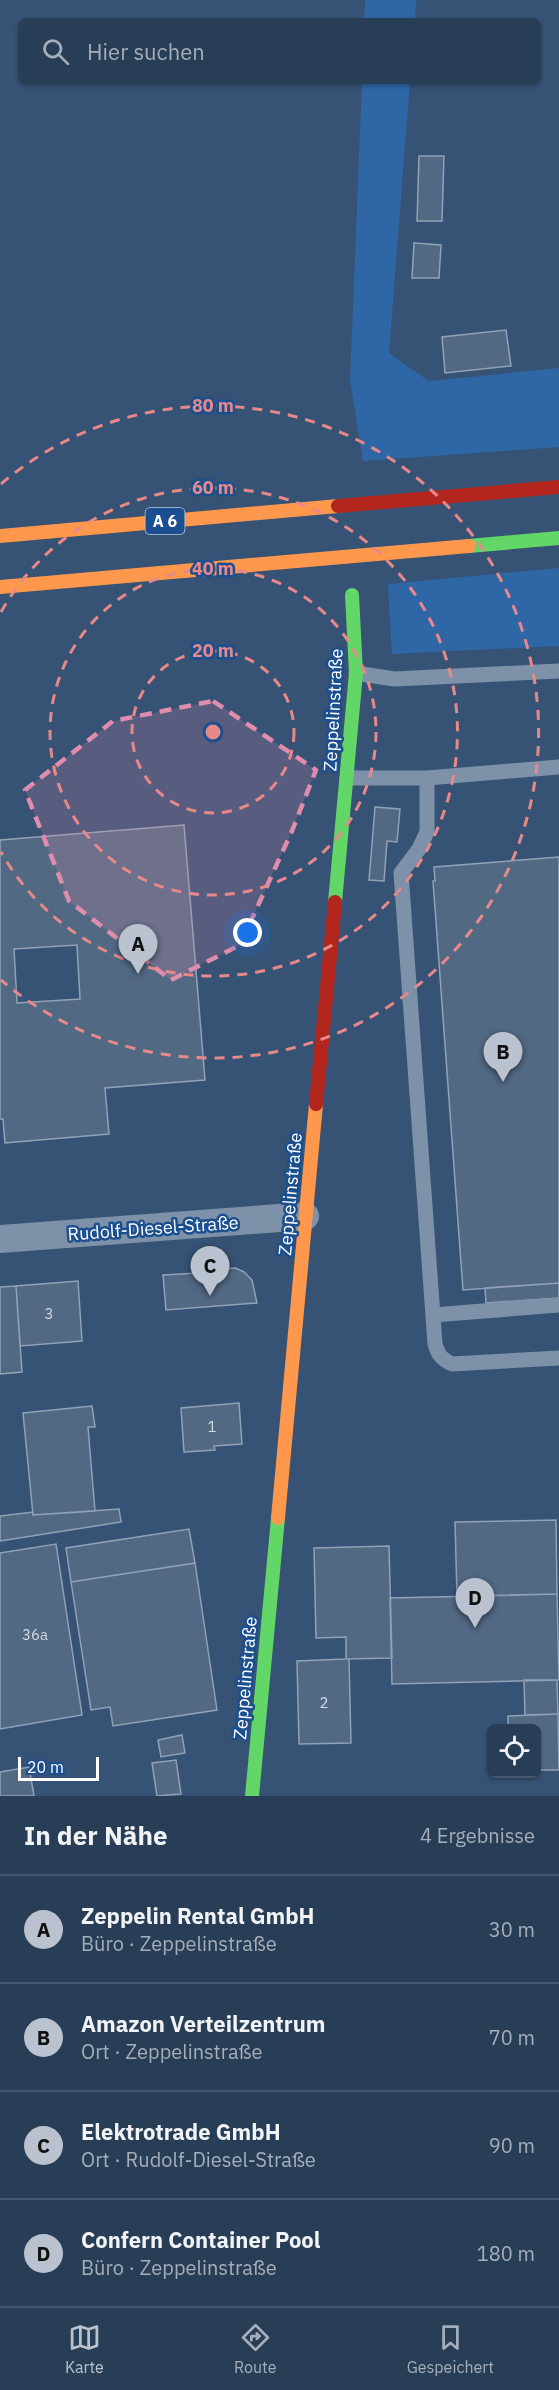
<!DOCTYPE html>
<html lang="de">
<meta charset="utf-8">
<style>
body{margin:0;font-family:"IBM Plex Sans",sans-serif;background:#344961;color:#f1f3f6}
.controls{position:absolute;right:18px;bottom:18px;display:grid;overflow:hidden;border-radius:9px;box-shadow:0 2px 4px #0004}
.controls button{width:54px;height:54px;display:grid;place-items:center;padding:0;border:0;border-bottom:2px solid #44576d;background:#283e57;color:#f1f3f6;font:30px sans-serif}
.scale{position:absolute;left:18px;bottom:15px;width:81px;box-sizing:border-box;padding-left:6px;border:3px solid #fff;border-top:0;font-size:16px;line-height:21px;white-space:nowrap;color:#fff;-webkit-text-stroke:4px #1b4f8f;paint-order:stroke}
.you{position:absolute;left:248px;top:933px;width:21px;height:21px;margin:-15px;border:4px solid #fff;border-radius:50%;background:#1a73e8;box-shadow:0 0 0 9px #1a73e833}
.badge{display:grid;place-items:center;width:39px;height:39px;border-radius:50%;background:#b9c2ce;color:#111;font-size:20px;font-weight:700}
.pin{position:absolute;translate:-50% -50px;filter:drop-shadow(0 2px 3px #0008)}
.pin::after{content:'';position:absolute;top:32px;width:21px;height:18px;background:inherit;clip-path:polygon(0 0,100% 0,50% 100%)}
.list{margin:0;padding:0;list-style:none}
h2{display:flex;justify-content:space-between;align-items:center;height:78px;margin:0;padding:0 24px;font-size:26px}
h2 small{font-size:20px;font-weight:400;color:#a5aeba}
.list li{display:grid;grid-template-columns:39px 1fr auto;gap:18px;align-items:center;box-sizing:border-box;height:108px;padding:0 24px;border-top:2px solid #44576d}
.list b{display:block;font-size:22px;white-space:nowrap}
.list p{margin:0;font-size:20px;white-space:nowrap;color:#a5aeba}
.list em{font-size:20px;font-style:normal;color:#a5aeba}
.icon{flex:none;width:33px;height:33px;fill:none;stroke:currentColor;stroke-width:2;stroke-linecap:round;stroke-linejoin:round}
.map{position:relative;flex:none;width:559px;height:1796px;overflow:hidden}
.search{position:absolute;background:#283e57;box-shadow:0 2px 4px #0004;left:18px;right:18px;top:18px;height:66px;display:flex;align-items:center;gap:15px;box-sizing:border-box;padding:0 21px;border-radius:9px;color:#a5aeba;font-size:22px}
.sheet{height:510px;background:#283e57}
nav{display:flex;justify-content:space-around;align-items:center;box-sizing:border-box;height:84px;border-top:2px solid #44576d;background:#283e57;font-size:16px;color:#a5aeba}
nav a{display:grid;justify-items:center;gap:3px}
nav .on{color:#b9c2ce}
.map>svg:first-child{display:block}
.green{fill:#2f66a5}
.building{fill:#526984;stroke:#92a2b6;stroke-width:1.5;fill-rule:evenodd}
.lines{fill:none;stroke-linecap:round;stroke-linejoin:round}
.lane{stroke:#7d92a8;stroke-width:15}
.street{stroke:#7d92a8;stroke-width:28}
.fast{stroke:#63d668;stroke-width:14}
.slow{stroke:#ff974d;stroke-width:14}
.jam{stroke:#b3261e;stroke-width:14}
.marked{fill:#e08cad;fill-opacity:0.2;stroke:#e08cad;stroke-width:4.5;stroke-dasharray:12 8;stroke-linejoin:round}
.ring{fill:none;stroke:#e88989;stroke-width:3;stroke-dasharray:10 8}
.labels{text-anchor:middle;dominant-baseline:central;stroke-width:5;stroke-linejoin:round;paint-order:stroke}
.number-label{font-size:15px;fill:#d4dae0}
.shield{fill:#1b4f8f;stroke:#bbcadd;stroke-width:1.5}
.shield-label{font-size:16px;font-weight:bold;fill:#fff}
.street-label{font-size:18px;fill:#fff;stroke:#1b4f8f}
.centre{fill:#e88989;stroke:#1b4f8f;stroke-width:3}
.ring-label{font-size:18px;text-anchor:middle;font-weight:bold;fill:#e88989;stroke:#1b4f8f;stroke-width:5;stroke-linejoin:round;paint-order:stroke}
</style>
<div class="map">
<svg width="559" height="1796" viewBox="0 0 559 1796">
<rect width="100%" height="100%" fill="#365274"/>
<!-- green -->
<path class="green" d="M365,0h55l-4,1 -1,20h-51z
M362,81h48l-21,272 40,28 130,-13v79l-196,14 -13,-80z
M559,568v78l-167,8 -4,-70z"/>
<!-- building -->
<path class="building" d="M419,156h25l-2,65h-25z
M414,243l27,2 -2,33h-27z
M506,330l5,36 -66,7 -3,-36z
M375,807l25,2 -3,33 -10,-1 -3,40 -15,-1z
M184,825l21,255 -100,8 4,46 -104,9 -2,-24h-3v-279zM77,945l3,54 -63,4 -3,-54z
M559,857v426l-96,7 -30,-409h2l-1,-14z
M235,1268l9,4 8,8 5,23 -91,7 -3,-35 54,-3v-3z
M78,1281l4,60 -62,5 -4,-60z
M559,1283v15l-73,5 -1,-15z
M16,1286l6,86 -22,2v-87z
M239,1403l3,41 -28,2 1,4 -31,2 -3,-44z
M92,1406l3,21h-7l7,84 -62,4 -10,-102z
M119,1509l2,13 -121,19v-25l33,-4v3z
M556,1520l1,74 -100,2 -2,-74z
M189,1529l6,34 -124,19 -5,-34z
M56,1544l26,171 -82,14v-176z
M389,1546l3,112 -46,1v-22l-30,1 -2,-90z
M195,1563l22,147 -104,16 -3,-19 -19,3 -20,-128z
M557,1594l2,86 -167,4 -2,-86z
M346,1659h3l2,84 -52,1 -2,-83z
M524,1680h33l1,34 -33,1z
M558,1714l1,56h-23v-42h-28v-12z
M182,1735l3,18 -24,4 -3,-17z
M176,1760l5,34 -24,2 -5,-33z
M29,1767l5,29h-34v-24z"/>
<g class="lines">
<!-- lane -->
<path class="lane" d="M356,673l38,6 165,-8
M347,778h80l132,-11
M427,778v54l-8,17 -18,24 34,471c3,10 6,15 17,20l107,-6
M433,1315l126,-10"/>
<!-- street -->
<path class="street" d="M0,1239l305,-23"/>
<!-- fast -->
<path class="fast" d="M469,546l90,-8
M335,902l21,-229 -4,-78
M252,1796l26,-278"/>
<!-- slow -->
<path class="slow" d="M0,536l338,-30
M0,587l469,-41
M278,1518l38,-414"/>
<!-- jam -->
<path class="jam" d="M338,506l221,-19
M316,1104l19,-202"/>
</g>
<!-- marked area -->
<path class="marked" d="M213,701l103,69 -24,61 -52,114 -69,35 -102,-79 -44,-111 88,-69z"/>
<!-- distance rings -->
<g class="ring">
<circle cx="213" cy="732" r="81"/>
<circle cx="213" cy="732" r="163"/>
<path d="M1 612A244 244 0 1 1 1 852"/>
<path d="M1 484A326 326 0 1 1 1 980"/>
</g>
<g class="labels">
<!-- number labels -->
<g class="number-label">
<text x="49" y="1313">3</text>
<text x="212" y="1426">1</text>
<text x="35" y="1634">36a</text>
<text x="324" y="1702">2</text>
</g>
<!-- shield labels -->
<rect class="shield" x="145.5" y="508" width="39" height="26" rx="4.5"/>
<g class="shield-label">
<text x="165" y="521">A 6</text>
</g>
<!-- street labels -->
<g class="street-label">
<text transform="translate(333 710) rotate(-87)">Zeppelinstraße</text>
<text transform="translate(290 1194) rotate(-85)">Zeppelinstraße</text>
<text transform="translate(153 1228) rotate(-4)">Rudolf-Diesel-Straße</text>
<text transform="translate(245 1678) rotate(-85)">Zeppelinstraße</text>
</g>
</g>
<circle cx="213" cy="732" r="9" class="centre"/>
<g class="ring-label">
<text x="213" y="412">80 m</text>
<text x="213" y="494">60 m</text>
<text x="213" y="575">40 m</text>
<text x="213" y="657">20 m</text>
</g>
</svg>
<div class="controls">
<button><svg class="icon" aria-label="locate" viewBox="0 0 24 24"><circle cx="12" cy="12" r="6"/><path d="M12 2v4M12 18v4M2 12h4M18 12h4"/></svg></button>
</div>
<div class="scale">20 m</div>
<div class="you"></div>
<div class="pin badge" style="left:138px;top:974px">A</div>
<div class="pin badge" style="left:503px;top:1082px">B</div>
<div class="pin badge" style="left:210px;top:1296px">C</div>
<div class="pin badge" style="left:475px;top:1628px">D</div>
<div class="search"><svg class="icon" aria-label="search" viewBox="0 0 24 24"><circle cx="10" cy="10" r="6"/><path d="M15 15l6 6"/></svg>Hier suchen</div>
</div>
<section class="sheet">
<h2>In der Nähe<small>4 Ergebnisse</small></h2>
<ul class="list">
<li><span class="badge">A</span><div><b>Zeppelin Rental GmbH</b><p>Büro · Zeppelinstraße</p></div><em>30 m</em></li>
<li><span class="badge">B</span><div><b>Amazon Verteilzentrum</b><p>Ort · Zeppelinstraße</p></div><em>70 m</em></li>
<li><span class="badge">C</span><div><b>Elektrotrade GmbH</b><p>Ort · Rudolf-Diesel-Straße</p></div><em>90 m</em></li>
<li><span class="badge">D</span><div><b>Confern Container Pool</b><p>Büro · Zeppelinstraße</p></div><em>180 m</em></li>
</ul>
</section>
<nav>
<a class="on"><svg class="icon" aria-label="map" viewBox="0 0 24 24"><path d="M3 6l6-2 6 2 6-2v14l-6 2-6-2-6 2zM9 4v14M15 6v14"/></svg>Karte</a>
<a><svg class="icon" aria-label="directions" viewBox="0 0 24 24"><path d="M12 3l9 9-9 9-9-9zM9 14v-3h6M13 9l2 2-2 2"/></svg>Route</a>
<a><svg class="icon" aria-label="saved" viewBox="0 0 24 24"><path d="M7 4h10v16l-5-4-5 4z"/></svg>Gespeichert</a>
</nav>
